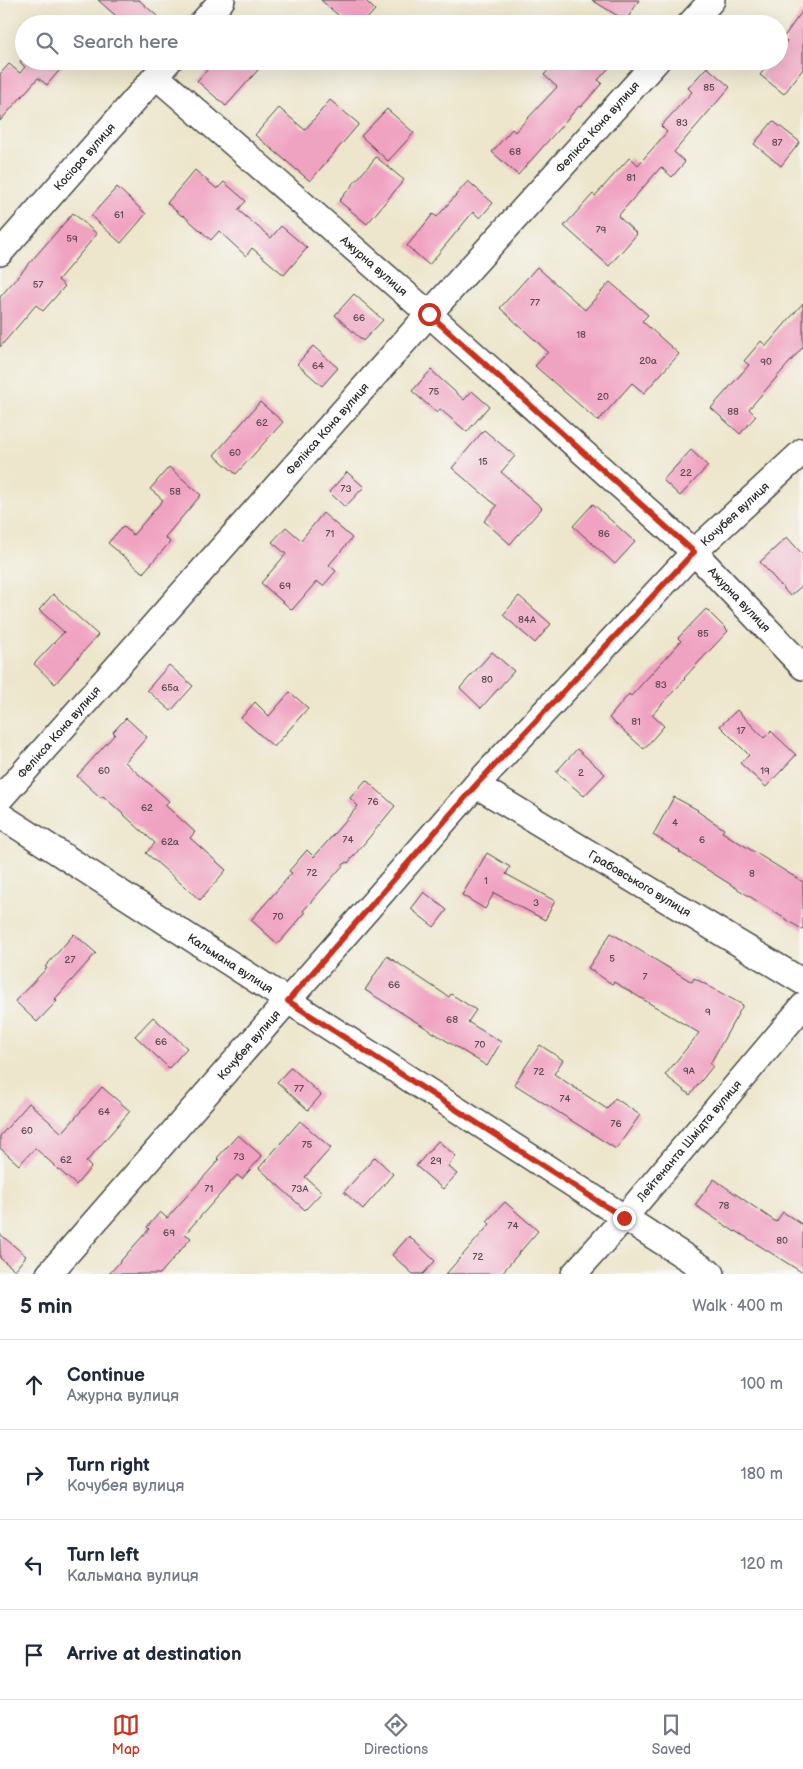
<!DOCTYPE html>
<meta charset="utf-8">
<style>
body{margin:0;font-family:"Balsamiq Sans",sans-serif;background:#f6f6f7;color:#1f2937}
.stop{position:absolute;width:15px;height:15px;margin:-11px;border:4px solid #c8321e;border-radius:50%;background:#fff}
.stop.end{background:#c8321e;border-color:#fff;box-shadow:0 1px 5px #0008}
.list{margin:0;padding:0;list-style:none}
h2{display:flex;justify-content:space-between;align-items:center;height:65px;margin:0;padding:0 20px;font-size:21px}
h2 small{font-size:16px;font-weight:400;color:#747a83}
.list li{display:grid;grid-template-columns:32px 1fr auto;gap:15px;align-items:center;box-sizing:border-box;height:90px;padding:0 20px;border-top:1px solid #e0e1e3}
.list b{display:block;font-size:19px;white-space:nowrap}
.list p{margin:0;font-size:16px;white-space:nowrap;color:#747a83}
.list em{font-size:16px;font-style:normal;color:#747a83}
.icon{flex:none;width:28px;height:28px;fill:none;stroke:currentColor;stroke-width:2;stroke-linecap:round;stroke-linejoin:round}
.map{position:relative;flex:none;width:803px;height:1274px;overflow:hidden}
.search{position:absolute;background:#fff;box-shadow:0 5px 20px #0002;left:15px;right:15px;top:15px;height:55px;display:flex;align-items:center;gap:12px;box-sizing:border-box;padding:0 18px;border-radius:28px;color:#747a83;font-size:19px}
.sheet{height:425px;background:#fff}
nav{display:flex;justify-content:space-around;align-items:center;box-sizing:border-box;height:70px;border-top:1px solid #e0e1e3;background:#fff;font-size:14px;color:#747a83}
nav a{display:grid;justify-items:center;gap:2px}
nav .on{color:#c8321e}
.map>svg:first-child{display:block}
.building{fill:#f0a2c1}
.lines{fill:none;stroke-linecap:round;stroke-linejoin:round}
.street-casing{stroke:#484743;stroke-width:28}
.street{stroke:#fff;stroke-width:25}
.route{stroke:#c8321e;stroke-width:6}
.labels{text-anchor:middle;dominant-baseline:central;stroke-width:4.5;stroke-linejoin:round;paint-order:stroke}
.number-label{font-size:10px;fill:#5c4950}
.street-label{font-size:12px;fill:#2b2b2b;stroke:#f6f6f2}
</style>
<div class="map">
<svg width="803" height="1274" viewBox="0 0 803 1274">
<rect width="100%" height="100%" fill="#f6f6f2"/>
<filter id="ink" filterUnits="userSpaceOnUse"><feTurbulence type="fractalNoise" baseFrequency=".02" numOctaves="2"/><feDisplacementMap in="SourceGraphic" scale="10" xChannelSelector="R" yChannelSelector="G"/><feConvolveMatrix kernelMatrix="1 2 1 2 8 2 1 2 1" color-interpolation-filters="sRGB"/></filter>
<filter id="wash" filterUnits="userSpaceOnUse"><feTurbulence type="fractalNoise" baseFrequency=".0096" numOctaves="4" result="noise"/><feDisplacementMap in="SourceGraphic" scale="20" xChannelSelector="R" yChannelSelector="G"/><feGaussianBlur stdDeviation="1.12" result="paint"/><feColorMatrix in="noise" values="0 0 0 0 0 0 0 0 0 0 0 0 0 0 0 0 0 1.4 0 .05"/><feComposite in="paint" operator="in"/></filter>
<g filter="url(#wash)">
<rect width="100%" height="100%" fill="#ede6cc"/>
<g id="blocks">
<!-- building -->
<path class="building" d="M98,0h41l27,24h-41z
M321,0h44l10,10 -13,14h-14z
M592,0h47l-13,21z
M803,10v59l-19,25 -24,-19 11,-14h8v-10l8,-10 -4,-3z
M19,61h48l-20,24 -9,-7 -38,43v-47l9,-10 11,9 5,-6z
M215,61h51l-40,45 -29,-25z
M556,61h59l-17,19 4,3 -21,24 -2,-1 -61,69 -26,-23 20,-23 3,3 42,-45 -13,-12z
M707,67l23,20 -56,65 11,10 -13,15 -11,-10 -43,49 19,18 -28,32 -45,-40 29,-32 2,2 35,-39 8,8 29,-33 -6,-6 31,-34 -4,-4z
M330,100l29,24 -49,57 -55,-46 24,-27 26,22z
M387,109l27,24 -26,28 -27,-25z
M773,121l27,21 -19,24 -27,-22z
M376,157l28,23 -37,44 -28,-23z
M195,170l22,19 7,-7 22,19 -8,9 33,28 10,-12 26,22 -23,27 -32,-27 -6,8 -27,-25 -8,9 -28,-25 -1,1 -15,-13z
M468,181l25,22 -13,15 -7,-6 -44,53 -22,-19 26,-32 4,3z
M117,187l29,27 -25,29 -30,-27z
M73,213l24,21 -39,46 7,6 -22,25 -7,-6 -36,42v-50z
M537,267l48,43 25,-28 38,33 -6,6 37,33 -35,39 -12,-10 -34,38 -63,-55 13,-14 -48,-44z
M354,294l29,26 -20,21 -28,-26z
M803,303v44l-54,62 7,7 -16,18 -29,-26 38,-43 -5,-4 17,-20 5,5z
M313,346l25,22 -16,18 -25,-22z
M431,370l33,30 8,-9 17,15 -22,26 -27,-23 -3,4 -25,-22z
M260,402l23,20 -47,52 -22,-19z
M484,430l31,26 -14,16 41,36 -32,36 -26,-23 13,-15 -45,-38z
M691,450l17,16 -28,30 -17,-16z
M169,467l32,28 -36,42 5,5 -27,31 -35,-30 15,-17 10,9 30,-35 -13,-11z
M347,472l17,15 -19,20 -16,-15z
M593,504l42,38 -20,22 -42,-38z
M323,513l29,25 -23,27 7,6 -13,15 -6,-5 -25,29 -31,-27 25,-29 -14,-12 14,-15 15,13z
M787,537l16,18v30l-13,11 -30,-34z
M53,594l45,41 -43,49 -21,-20 30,-32 -25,-22z
M519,596l32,28 -16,19 -32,-28z
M706,609l22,22 -44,47 1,1 -33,36 12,11 -20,23 -35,-31 20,-24 2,2 50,-55 -3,-3z
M492,652l22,19 -33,37 -21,-20z
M169,665l24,21 -22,25 -24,-21z
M290,692l18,16 -34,39 -33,-29 14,-16 14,14z
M737,710l27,28 7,-7 25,24 -30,32 -26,-24 9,-8 -29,-29z
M126,718l21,19 -22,25 44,39 -4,4 30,27 -5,6 36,32 -26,30 -54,-47 9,-10 -52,-47 -2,2 -24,-22 38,-42 -2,-2z
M577,749l28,25 -21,22 -28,-24z
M366,780l29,26 -47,57 -2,-1 -43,49 2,2 -27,31 -27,-24 41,-47 -3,-2 18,-21 7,7 44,-51 -8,-8z
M674,797l24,13 -1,1 27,18 -2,3 81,50v48l-124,-78 1,-1 -27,-16z
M487,853l23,14 -4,7 49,27 -10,19 -51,-27 -9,16 -23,-14z
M424,892l23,18 -13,17 -23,-18z
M611,933l81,49 2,-4 49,27 -33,59 3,2 -23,29 -25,-20 34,-42 -85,-51 -2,2 -24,-16z
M74,934l22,19 -41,46 2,2 -20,21 -22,-21 32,-33 -2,-1z
M387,956l62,41 2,-3 25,16 -8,12 33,20 -14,24 -122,-76z
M153,1017l34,31 -18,20 -34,-32z
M540,1045l23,15 -9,14 53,35 8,-11 25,17 -24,34 -102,-65z
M291,1067l30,28 -13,15 -31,-28z
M102,1087l28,24 -44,51 5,5 -15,18 -41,-37 -16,17 -19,-17v-12l29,-33 33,30z
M300,1121l31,27 -26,29 17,15 -17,18 -46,-42z
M238,1135l24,21 -20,23 -5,-4 -52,59 6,4 -31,36h-51l40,-45 -2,-2 13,-15 7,6 52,-58 -2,-2z
M438,1141l18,15 -8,10 9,8 -14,15 -27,-23z
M375,1157l18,17 -30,35 -19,-17z
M714,1179l62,43 7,-10 20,13v48l-67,-42 -1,1 -40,-27z
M505,1202l33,29 -37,43h-55l44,-50 -3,-3z
M0,1234l26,22 -11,14 -15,-12z
M409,1236l26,25 -12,13h-10l-21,-19z"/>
</g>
</g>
<g filter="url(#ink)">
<use href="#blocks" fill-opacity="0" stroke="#484743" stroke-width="1"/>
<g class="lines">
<defs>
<g id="street">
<path d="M201,24l21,-24"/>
<path d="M690,24l22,-24"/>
<path id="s1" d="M156,76l273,238 265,238 109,115"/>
<path id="s2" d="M0,253l169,-192"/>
<path id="s3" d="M476,785l327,197"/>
<path id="s4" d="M0,799l429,-485 228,-253"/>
<path id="s5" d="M0,815l712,459"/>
<path id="s6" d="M49,1274l427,-489 218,-233 109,-101"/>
<path id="s7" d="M574,1274l50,-56 179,-212"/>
</g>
</defs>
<!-- street casing -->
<use href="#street" class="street-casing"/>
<!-- street -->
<use href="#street" class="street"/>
</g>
</g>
<g class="lines" filter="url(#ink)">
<!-- route -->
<path class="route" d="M429,314l265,238 -218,233 -188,216 336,217"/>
</g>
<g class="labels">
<!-- number labels -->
<g class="number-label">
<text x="709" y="88">85</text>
<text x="682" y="123">83</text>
<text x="777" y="143">87</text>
<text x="515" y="152">68</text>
<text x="631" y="178">81</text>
<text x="119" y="215">61</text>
<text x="601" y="230">79</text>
<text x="72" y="239">59</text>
<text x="38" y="285">57</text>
<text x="535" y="303">77</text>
<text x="359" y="318">66</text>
<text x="581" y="335">18</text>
<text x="648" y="361">20а</text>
<text x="766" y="362">90</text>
<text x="318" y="366">64</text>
<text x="434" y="392">75</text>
<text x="603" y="397">20</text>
<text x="733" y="412">88</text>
<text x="262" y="423">62</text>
<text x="235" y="453">60</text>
<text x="483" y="462">15</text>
<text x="686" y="473">22</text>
<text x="346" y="489">73</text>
<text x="175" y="492">58</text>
<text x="330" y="534">71</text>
<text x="604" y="534">86</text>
<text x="285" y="586">69</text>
<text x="527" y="620">84А</text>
<text x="703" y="634">85</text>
<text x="487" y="680">80</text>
<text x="661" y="685">83</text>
<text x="170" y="688">65а</text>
<text x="636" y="722">81</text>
<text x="741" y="731">17</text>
<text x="104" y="771">60</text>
<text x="765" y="771">19</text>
<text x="581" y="773">2</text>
<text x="373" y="802">76</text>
<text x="147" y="808">62</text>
<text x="675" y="823">4</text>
<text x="348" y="840">74</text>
<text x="702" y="840">6</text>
<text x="170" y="842">62а</text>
<text x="312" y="873">72</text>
<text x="752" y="874">8</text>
<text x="486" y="881">1</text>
<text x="536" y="903">3</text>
<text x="278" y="917">70</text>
<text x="612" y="959">5</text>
<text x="70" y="960">27</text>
<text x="645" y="977">7</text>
<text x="394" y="985">66</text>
<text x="708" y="1012">9</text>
<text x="452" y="1020">68</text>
<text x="161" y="1042">66</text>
<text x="480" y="1045">70</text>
<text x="689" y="1071">9А</text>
<text x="539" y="1072">72</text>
<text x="299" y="1089">77</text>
<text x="565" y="1099">74</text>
<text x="104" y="1112">64</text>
<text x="616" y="1124">76</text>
<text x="27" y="1131">60</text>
<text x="307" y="1145">75</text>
<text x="239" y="1157">73</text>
<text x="66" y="1160">62</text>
<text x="436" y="1161">29</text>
<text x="209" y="1189">71</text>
<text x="300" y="1189">73А</text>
<text x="724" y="1206">78</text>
<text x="513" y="1226">74</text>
<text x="169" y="1233">69</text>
<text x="782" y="1241">80</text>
<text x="478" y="1257">72</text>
</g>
<!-- street labels -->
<g class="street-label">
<text stroke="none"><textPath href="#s4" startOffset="899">Фелікса Кона вулиця</textPath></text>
<text stroke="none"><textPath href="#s2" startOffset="128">Косіора вулиця</textPath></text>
<text stroke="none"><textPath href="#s1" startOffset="289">Ажурна вулиця</textPath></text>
<text stroke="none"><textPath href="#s4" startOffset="494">Фелікса Кона вулиця</textPath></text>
<text stroke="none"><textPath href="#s6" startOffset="1024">Кочубея вулиця</textPath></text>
<text stroke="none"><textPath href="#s1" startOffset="784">Ажурна вулиця</textPath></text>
<text stroke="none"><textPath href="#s4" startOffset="89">Фелікса Кона вулиця</textPath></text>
<text stroke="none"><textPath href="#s3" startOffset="191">Грабовського вулиця</textPath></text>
<text stroke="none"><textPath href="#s5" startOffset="274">Кальмана вулиця</textPath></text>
<text stroke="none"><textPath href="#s6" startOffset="304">Кочубея вулиця</textPath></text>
<text stroke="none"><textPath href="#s7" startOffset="176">Лейтенанта Шмідта вулиця</textPath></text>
</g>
</g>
</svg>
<div class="stop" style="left:429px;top:314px"></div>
<div class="stop end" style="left:624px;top:1218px"></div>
<div class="search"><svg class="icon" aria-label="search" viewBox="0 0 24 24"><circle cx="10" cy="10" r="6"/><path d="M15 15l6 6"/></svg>Search here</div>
</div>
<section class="sheet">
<h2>5 min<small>Walk · 400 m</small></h2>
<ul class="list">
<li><svg class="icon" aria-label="ahead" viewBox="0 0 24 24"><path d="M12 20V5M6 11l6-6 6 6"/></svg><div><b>Continue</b><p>Ажурна вулиця</p></div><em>100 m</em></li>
<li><svg class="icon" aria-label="right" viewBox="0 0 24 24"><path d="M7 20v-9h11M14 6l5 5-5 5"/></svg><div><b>Turn right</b><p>Кочубея вулиця</p></div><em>180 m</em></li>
<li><svg class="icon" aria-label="left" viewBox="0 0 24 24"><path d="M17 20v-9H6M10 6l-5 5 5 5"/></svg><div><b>Turn left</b><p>Кальмана вулиця</p></div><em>120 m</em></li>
<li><svg class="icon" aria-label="arrive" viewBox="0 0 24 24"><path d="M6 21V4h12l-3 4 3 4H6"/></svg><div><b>Arrive at destination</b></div></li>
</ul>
</section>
<nav>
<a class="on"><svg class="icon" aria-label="map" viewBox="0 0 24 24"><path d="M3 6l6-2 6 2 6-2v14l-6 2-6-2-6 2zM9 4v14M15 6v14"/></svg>Map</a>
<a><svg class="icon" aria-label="directions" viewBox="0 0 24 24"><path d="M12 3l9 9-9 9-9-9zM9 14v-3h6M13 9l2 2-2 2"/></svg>Directions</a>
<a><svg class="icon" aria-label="saved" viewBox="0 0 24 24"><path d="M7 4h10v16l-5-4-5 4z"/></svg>Saved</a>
</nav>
